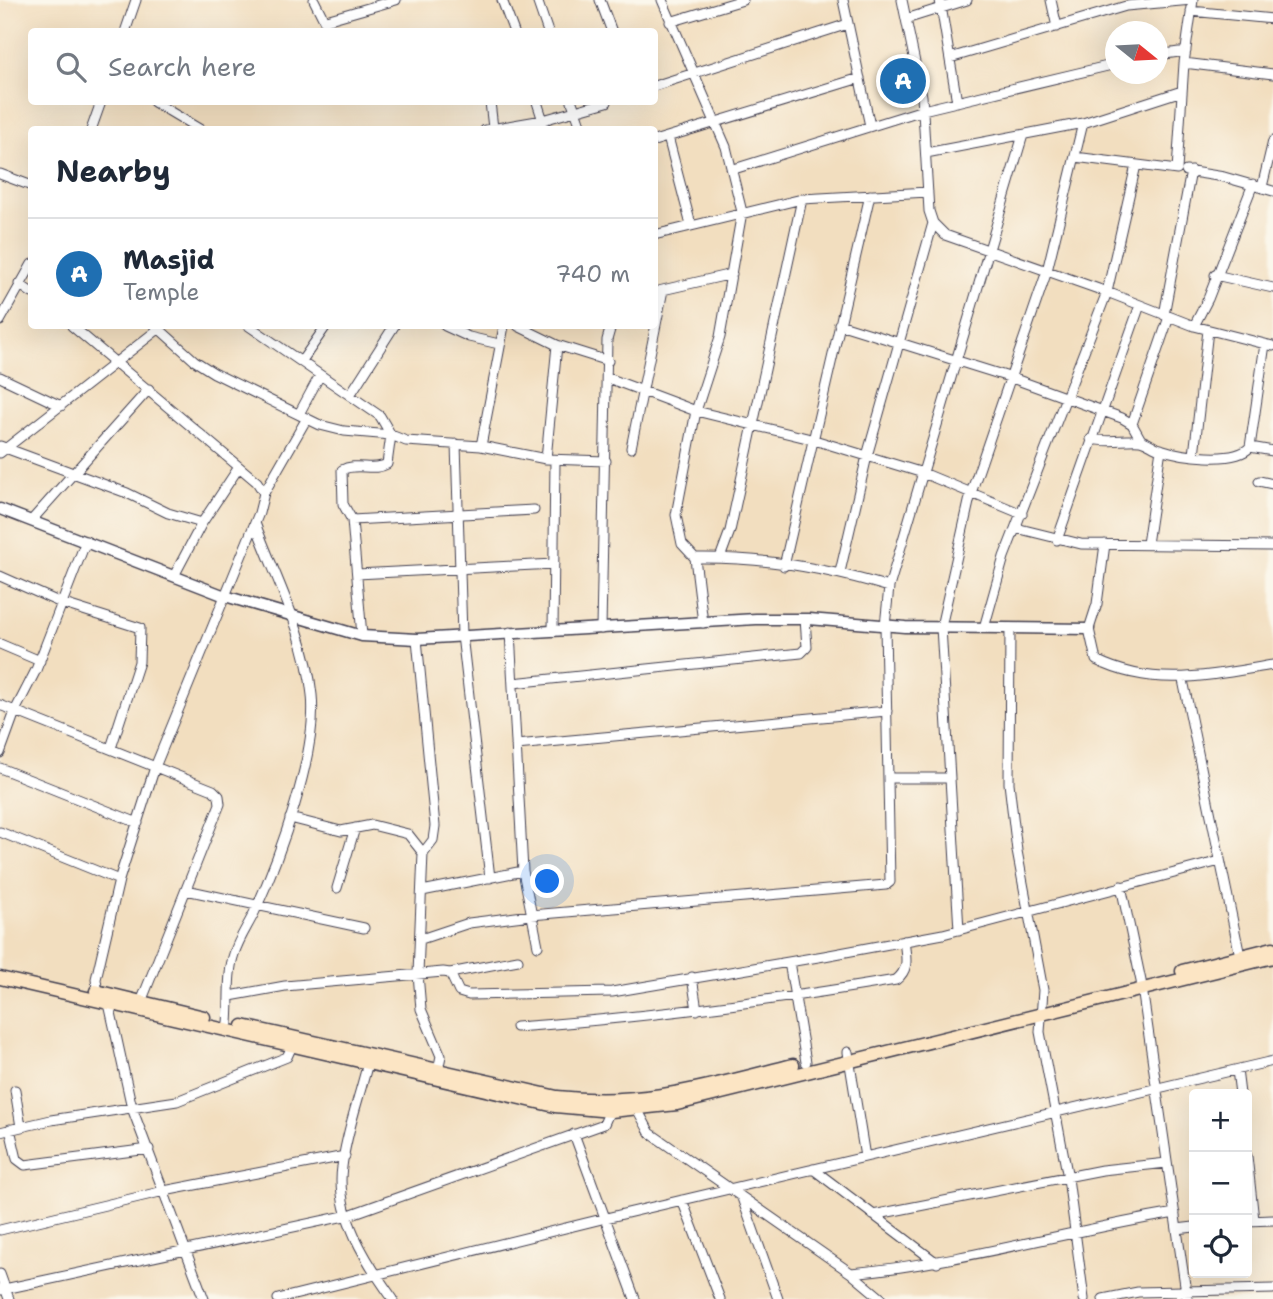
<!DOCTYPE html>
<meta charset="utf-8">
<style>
body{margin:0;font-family:"Shantell Sans",sans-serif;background:#f6f6f7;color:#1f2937}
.controls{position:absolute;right:21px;bottom:21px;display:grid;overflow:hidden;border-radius:7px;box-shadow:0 7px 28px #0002}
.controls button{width:63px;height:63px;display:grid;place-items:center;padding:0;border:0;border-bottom:2px solid #e0e1e3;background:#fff;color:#1f2937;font:35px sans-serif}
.compass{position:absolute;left:1105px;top:21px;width:63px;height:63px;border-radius:50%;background:#fff;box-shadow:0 7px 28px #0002;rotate:108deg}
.you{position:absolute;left:548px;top:882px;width:24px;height:24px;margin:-18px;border:5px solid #fff;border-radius:50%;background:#1a73e8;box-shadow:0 0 0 10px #1a73e833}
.badge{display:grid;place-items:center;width:46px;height:46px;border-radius:50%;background:#1f6fb2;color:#fff;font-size:23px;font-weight:700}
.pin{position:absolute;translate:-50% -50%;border:4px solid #fff;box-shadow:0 2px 7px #0006}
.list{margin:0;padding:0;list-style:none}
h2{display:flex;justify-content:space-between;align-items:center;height:91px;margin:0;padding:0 28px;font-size:30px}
h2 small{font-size:23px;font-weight:400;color:#747a83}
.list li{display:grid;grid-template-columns:46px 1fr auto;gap:21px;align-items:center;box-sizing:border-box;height:112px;padding:0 28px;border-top:2px solid #e0e1e3}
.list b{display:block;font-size:26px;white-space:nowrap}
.list p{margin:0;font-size:23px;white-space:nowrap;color:#747a83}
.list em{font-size:23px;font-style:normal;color:#747a83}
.icon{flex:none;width:38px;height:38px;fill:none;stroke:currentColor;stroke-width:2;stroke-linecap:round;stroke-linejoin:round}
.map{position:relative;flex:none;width:1273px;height:1299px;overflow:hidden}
.search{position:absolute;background:#fff;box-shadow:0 7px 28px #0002;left:28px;top:28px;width:630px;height:77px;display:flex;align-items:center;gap:18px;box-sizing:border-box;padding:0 24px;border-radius:7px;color:#747a83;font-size:26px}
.panel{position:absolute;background:#fff;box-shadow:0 7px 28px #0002;left:28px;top:126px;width:630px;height:203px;border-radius:7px}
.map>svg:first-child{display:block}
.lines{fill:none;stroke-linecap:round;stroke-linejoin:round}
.minor-casing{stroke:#413e4f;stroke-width:11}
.tertiary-casing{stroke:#413e4f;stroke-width:13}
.secondary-casing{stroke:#413e4f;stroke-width:15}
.minor{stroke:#fff;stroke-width:9}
.tertiary{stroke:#fff;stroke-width:10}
.secondary{stroke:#fce5c4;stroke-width:12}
</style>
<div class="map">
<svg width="1273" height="1299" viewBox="0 0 1273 1299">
<rect width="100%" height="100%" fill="#fbf7ec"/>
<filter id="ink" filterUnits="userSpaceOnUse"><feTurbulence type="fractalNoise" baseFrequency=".0143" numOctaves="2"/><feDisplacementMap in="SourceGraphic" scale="14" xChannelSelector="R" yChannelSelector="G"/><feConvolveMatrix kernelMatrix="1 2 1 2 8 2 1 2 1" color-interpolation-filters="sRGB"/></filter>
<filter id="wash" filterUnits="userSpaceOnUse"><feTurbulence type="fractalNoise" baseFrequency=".00686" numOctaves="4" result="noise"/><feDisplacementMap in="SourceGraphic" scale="28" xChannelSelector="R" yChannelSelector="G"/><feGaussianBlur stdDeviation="1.57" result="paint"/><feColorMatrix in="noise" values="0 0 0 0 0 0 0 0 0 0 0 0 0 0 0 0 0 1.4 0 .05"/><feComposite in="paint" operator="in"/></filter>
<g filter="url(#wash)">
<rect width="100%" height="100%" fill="#f2debf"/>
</g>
<g filter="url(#ink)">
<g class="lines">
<defs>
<path id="minor" d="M314,0l16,32
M502,0l12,32
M537,0l11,32
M600,0l12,32
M662,0l64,147 16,65 -22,125 -24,74 -20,104 6,29 13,14 8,65
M843,0l27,126
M902,0l20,96 7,115 4,12 12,12 162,57 87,34 79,20
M940,0l17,102
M1051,0l6,27
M1191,11l82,8
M906,19l61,-19
M326,20l70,-20
M670,22l73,-22
M125,32l11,-32
M1158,55l28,-4
M950,58l176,-52 66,-6
M1184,63l89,11
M654,86l194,-62
M154,102l47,28
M490,102l3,26
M537,102l9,28
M572,102l10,28
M91,130l10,-28
M485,130l58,-10 64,-18
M668,137l23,88
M654,141l206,-63
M926,153l157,-30 99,-32
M1075,157l102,13 7,-107 9,-63
M734,169l189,-59 193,-46
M1186,171l38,6 49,14
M0,174l32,12
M1262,187l11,-46
M654,235l148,-36 126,-7
M1215,275l58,13
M19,284l13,9
M654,292l78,-18
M1164,315l27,-144
M0,321l32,-57
M839,324l173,54 110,40 10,6 9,16
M72,326l185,156 7,11 -5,20 -104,254 -36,113 -23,99 2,16
M156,326l39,35 19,12 106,52 24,6 47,4 -4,29c-14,8 -31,-2 -45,6l1,34 9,16 10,116
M249,326l131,90 11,19 15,6 75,5 65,13 60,2
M445,326l24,11 30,7
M518,326l39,19 51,16
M1194,326l14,-27 45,-115
M301,362l25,-36
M0,377l61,29
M608,378l88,33 115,28 112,34 99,41
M350,395l44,-69
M299,414l21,-39
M1132,424l37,-107
M1091,439c17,4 32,0 49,1 7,1 13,7 20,9 21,7 75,15 90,-2l23,4
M456,444l6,191 28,243
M0,446l127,47 41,20 34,10 -28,53
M481,446l23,-120
M1250,447l15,-103
M631,448l32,-158
M0,453l161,-126
M1194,455l14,-125
M546,459l11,-114
M1259,481l14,3
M264,493l43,-75
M352,520l182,-10
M31,521l118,-132
M202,523l37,-56
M1016,528l65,16 192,2
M1057,540l83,-235
M1105,544l-8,60 -8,25 7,31c58,29 115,15 177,5
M1147,544l14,-95
M695,558c65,-1 132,10 194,29
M720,558l10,-27 72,-332
M784,566l86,-371
M840,572l27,-116 66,-233
M357,574l197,-10
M0,576l61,27 79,25 -1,34 -28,86
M984,628l20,-71 103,-265 29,-127
M1010,628l-1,155 8,68 26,139 -3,42 28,146 16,121
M601,629l6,-289 4,-14
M553,631l2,-171
M510,632l13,239 15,75
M417,639l18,187 -2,14 -10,13
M0,644l40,17
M1183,680l57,276
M513,683l288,-30 6,-6 -2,-28
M0,705l213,85 6,6 1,8 -79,198
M516,745l371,-34
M0,753l16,-44 20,-39 50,-129
M0,768l138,55
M888,778h61
M290,818l51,13 31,-6 36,9 15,19 -5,121 3,35 20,47 -3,14
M0,832l119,48
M1121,886l20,95 46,318
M337,888l18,-60
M186,890l178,38
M422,891l101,-20
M959,930l-18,-303 30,-134 76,-222 36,-148
M421,939l48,-16 62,-8 355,-30 4,-3 -5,-256 4,-39 134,-452
M789,962l17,100
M450,973l68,-13
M692,977l5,33
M230,996l55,-10 158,-14 7,1 9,19 10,3 143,-3 212,-36 119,-22 277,-73
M108,999l24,109 72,191
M228,1023c2,-21 -1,-49 6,-69 5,-16 14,-28 21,-43 24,-53 63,-158 57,-216 -6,-60 -36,-116 -57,-172
M516,1027c127,-9 254,-26 380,-47 14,-11 10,-23 8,-39
M848,1052l17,105
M369,1058c-8,35 -23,74 -27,109 -7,47 25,96 51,132
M1237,1070l3,24
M15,1090l6,37
M635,1105l15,28 201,140 31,26
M10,1129l7,30 8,6 124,-16
M0,1132l51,-12 126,-19 110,-44 5,-11
M574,1134l61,165
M1247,1156l7,64
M813,1169l124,94
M742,1198l36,101
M682,1200l38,99
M873,1215l229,-45 65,-7
M1247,1221l26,-1
M1177,1229l17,-2
M0,1230l164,-39 181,-35
M851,1273c110,-10 215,-42 324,-60
M0,1274l9,25
M0,1290l349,-75 255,-91 8,-18
M278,1299l328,-81 667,-157
M1103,1299l35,-7 135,-3"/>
<path id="tertiary" d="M0,509l225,87 137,40 55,3 339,-20h53l96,8 184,2"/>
<path id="secondary" d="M1182,971l91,-23
M0,978l555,128 56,5 66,-7 596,-147
M96,991l108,26
M243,1026l314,71c88,10 153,-11 236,-32"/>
</defs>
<!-- minor casing -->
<use href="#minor" class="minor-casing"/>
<!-- tertiary casing -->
<use href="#tertiary" class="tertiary-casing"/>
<!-- secondary casing -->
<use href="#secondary" class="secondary-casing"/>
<!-- minor -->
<use href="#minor" class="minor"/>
<!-- tertiary -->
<use href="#tertiary" class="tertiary"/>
<!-- secondary -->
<use href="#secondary" class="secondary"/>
</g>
</g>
</svg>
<div class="controls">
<button>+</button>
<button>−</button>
<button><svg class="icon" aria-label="locate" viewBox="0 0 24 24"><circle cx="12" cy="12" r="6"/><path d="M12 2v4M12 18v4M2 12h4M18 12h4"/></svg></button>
</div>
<svg class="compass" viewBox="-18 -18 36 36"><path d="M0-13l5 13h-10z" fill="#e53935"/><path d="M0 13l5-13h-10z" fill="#747a83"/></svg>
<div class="you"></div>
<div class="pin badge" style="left:903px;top:81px">A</div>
<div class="search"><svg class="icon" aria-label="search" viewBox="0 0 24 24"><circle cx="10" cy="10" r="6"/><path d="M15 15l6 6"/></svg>Search here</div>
<section class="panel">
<h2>Nearby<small></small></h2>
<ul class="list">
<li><span class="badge">A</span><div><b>Masjid</b><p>Temple</p></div><em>740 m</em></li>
</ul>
</section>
</div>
